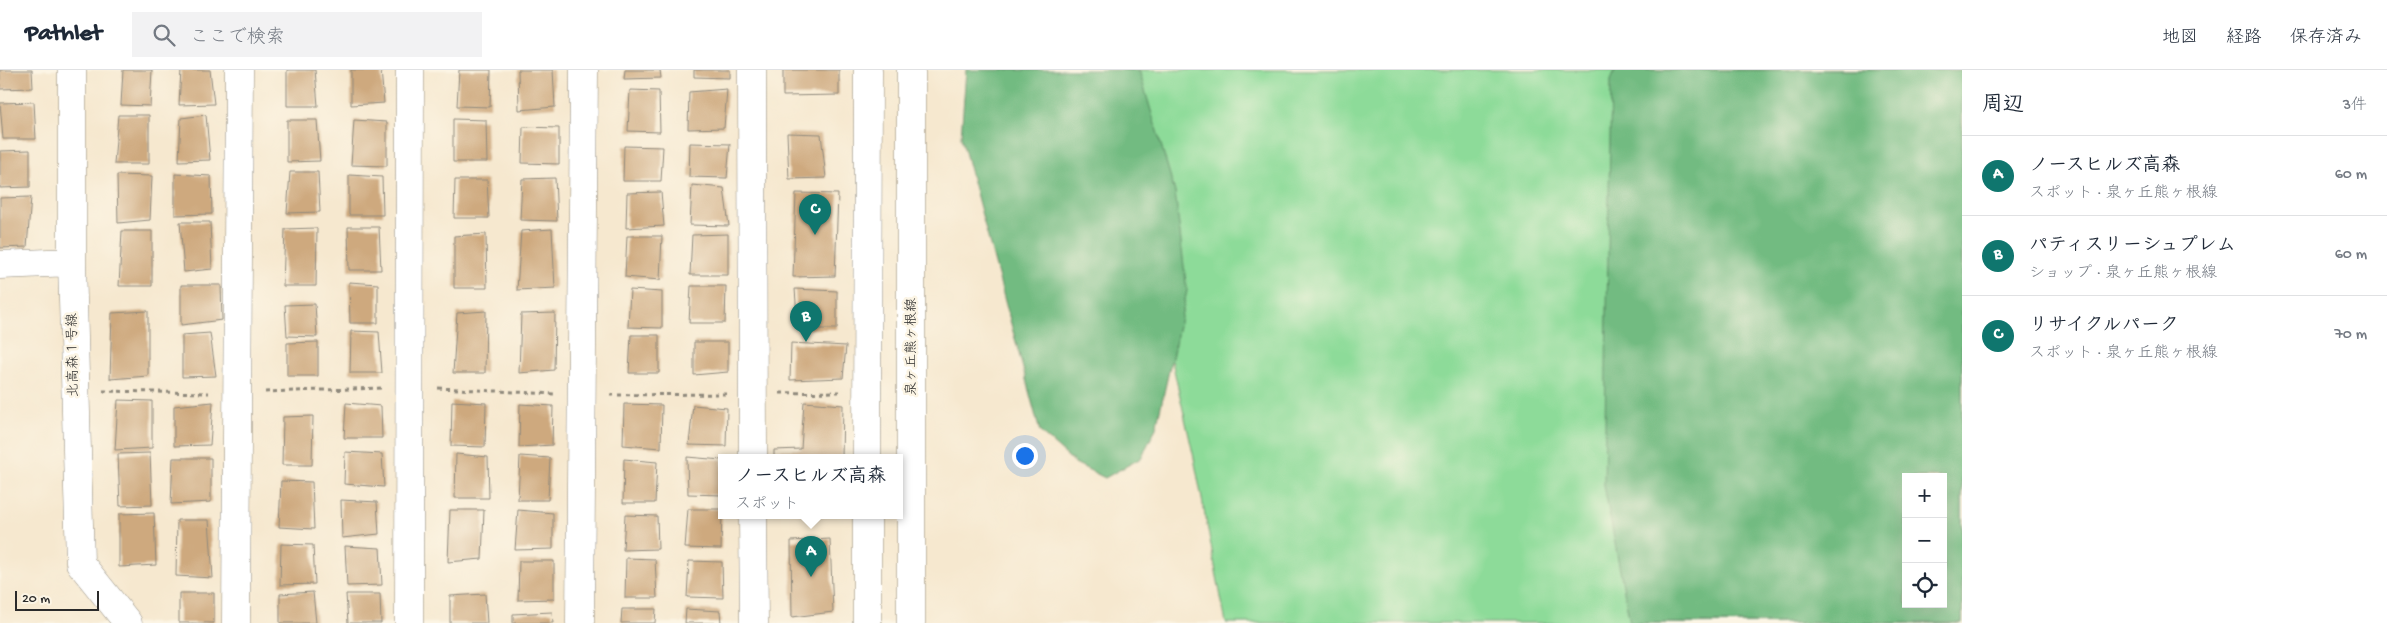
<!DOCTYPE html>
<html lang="ja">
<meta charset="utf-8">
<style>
body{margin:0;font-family:"Gochi Hand","Klee One",sans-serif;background:#f2f2f3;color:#1f2937}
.controls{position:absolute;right:15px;bottom:15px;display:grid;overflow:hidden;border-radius:0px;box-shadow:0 5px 20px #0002}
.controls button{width:45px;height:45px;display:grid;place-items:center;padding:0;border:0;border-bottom:1px solid #e0e1e3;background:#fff;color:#1f2937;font:25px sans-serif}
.scale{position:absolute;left:15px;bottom:12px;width:84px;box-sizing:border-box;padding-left:5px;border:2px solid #2b2b2b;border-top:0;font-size:14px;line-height:18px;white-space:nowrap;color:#2b2b2b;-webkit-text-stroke:4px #fcf5e5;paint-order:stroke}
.you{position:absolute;left:1024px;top:385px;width:18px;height:18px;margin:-12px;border:4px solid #fff;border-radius:50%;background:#1a73e8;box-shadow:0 0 0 8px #1a73e833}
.badge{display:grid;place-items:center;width:32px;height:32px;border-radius:50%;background:#0f766e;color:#fff;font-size:16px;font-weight:700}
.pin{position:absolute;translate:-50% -41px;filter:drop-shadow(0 1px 2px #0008)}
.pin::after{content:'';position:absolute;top:26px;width:18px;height:15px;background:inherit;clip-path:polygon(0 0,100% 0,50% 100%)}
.popup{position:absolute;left:718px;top:384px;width:185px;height:65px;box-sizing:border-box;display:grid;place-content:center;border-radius:0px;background:#fff;filter:drop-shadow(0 1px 4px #0005);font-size:16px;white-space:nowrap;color:#747a83}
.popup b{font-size:19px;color:#1f2937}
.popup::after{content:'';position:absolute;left:50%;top:100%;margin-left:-10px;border:10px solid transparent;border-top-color:#fff}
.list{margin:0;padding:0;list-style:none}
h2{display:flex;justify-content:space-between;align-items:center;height:65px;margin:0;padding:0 20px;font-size:21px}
h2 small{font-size:16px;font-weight:400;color:#747a83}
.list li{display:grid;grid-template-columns:32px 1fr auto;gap:15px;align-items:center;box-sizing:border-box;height:80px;padding:0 20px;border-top:1px solid #e0e1e3}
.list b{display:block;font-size:19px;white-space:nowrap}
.list p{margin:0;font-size:16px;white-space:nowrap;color:#747a83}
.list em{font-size:16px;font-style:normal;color:#747a83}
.icon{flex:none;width:28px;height:28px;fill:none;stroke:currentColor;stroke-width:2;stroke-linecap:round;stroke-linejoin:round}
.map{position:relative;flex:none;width:1962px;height:553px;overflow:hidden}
header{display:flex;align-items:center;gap:30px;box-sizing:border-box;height:70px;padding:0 25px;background:#fff;border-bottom:1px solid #e0e1e3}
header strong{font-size:24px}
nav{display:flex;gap:28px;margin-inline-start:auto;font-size:18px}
.search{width:350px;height:45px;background:#f2f2f3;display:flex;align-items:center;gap:12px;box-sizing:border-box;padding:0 18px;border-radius:0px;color:#747a83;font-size:19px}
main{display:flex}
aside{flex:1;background:#fff}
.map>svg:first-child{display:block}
.green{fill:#8ddb99;stroke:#5c8362;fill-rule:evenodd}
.forest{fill:#72bb81;stroke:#4e7356;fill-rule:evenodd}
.building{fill:#cea97e}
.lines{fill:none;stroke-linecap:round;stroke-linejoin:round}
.minor-casing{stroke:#908a7d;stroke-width:29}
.major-casing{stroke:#908a7d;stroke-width:29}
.path{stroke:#908a7d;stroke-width:3;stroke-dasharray:4 4;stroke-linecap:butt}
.minor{stroke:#fff;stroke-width:28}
.major{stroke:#fff;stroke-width:28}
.labels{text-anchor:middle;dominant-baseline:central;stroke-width:5;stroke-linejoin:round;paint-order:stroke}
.street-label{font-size:14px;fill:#2b2b2b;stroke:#fcf5e5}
</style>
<header>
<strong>Pathlet</strong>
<div class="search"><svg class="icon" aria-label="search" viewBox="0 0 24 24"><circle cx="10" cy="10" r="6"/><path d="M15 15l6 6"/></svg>ここで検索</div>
<nav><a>地図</a><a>経路</a><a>保存済み</a></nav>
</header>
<main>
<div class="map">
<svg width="1962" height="553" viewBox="0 0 1962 553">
<rect width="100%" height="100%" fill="#fcf5e5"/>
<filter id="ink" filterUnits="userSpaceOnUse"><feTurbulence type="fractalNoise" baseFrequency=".02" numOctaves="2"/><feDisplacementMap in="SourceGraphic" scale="10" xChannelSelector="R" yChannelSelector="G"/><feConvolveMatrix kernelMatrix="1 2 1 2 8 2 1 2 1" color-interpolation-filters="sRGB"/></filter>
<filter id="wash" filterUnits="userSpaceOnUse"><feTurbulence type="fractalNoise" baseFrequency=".0096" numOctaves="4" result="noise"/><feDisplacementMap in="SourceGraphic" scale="20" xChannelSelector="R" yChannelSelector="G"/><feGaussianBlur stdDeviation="1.12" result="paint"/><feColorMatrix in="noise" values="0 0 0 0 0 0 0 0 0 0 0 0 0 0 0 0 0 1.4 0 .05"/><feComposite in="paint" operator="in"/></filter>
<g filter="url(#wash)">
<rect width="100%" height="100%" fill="#f6e8cf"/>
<!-- green -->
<path class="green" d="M1124,0h838v553h-736l-32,-165 -74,-326zM1906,407h37v127h-37z"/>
<!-- forest -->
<path class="forest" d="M966,0h173l36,122 12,99 -31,137 -15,30 -36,20 -30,-15 -35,-31 -79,-295z
M1615,0h347v553h-332l-26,-138 7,-405zM1906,407h37v127h-37z"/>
<g id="blocks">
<!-- building -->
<path class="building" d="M0,0h32l1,18 -33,1z
M123,0h29l-2,36 -29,-1z
M181,0h29l4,34 -35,1z
M287,0h28l3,36h-31z
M351,0h30l3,33 -33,2z
M459,0h32l-1,37 -33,-1z
M518,0h35l2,37 -36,3z
M625,0h35l1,8 -37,1z
M694,0h36v8l-36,-1z
M783,0h56v25l-56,1z
M727,19l-3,39 -36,1 1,-37z
M630,20l29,1 1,41 -32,-1z
M34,32l2,37h-33l-3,-36z
M118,45h31v49h-35z
M206,45l4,45 -31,1 2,-43z
M453,49l33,1 1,42h-34z
M287,50h30l3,41 -33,1z
M354,50l33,2v44l-36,-1z
M523,57l36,1v36l-37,-1z
M787,63l34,1 5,44 -37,1z
M690,73l40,1 -3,34 -38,-1z
M624,76l39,1 -2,34h-38z
M30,80v37l-30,1v-37z
M290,102h28l2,40 -33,1z
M175,104l36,2 1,38 -37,1z
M117,105l35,1 -2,44 -32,3z
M349,105l33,2 1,38h-34z
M555,108l2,43 -37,-1 2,-41z
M455,110h32l2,38h-35z
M692,115l32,3 5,38 -39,-1z
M661,122l3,34 -38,2 1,-35z
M796,123l42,1 -3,82 -42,1z
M31,127l-4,50 -27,1v-50z
M180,152h30l2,47 -28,3z
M348,157h31l2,43h-32z
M317,158l-1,58h-33l2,-57z
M552,159l3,59 -38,2 4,-59z
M122,161h30v55h-33z
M486,164l1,54h-33v-52z
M728,164v41h-38l2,-40z
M627,166h35l-2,44 -35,-3z
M349,212l29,2v39h-28z
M181,215h40l1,35 -41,5z
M691,216h35l-1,37h-36z
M795,219l42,2v38h-39z
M630,220l32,2v36l-34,-1z
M315,234l2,33 -30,-1 -2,-31z
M148,241v65l-38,3 2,-66z
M486,241l-1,62h-32l4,-60z
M555,243l-1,57 -35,3 2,-59z
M351,261l28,1 3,41h-32z
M210,263l6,43 -34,1v-42z
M631,265h28v38h-30z
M318,272v34h-31v-33z
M694,272h34v30l-34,3z
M791,273l55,3 -3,32 -53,2z
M118,330l34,1v47l-37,2z
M452,331l34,2 -1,44 -34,-1z
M213,332l-3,43 -36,1v-40z
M804,332l39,3 -1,53h-68v-8l27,-1z
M346,333l35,3 1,32h-38z
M520,334l33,2 -1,39 -33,2z
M624,334l38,1 -1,43 -38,-3z
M693,335l34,3 -1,38 -37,-1z
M313,346l-1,49h-30l1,-48z
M345,382l37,2 2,33 -40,-3z
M150,383l2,52 -32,1 -2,-52z
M456,384l32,3 1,41h-34z
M520,386l30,2 -2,42h-30z
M687,387l35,3v35l-34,-1z
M173,388h38v44l-40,2z
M624,389l33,3 -2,41h-32z
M281,411l31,1 2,47 -35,-2z
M341,430l36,2 2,32 -37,4z
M688,439h34l-1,40 -36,-1z
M450,440h34l-2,49 -34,3z
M518,440l35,3v36l-38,1z
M154,443l2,52 -37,2v-53z
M625,445l32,1 1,33 -35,1z
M177,450h32l4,58 -37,-2z
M830,469l3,73 -41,5 -1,-76z
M281,474l32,1 2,39 -35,1z
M345,476l35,2 2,37 -35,1z
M626,488l29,1 2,39h-32z
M519,491h35v38l-36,1z
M689,491l33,1 1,36 -36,-1z
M313,522l3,31h-36v-29z
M179,523h35v30h-35z
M346,524h34l1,29h-33z
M485,524l2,29h-37v-27z
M622,539h34l-1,14h-34z
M686,539l34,2 1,12h-36z
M552,542l1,11h-40v-9z"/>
</g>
</g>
<g filter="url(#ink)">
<use href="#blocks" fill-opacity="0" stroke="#908a7d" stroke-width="1"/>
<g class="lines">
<defs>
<path id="minor" d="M72,0v192l8,301 48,60
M752,0l1,388
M0,195l72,-3
M753,446l1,107
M236,553l3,-553
M409,553l1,-553
M580,553l4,-553"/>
<path id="major" d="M867,388l1,-388
M867,553v-107
M911,553v-553"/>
</defs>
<!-- minor casing -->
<use href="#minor" class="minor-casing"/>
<!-- major casing -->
<use href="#major" class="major-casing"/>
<!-- path -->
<path class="path" d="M438,318l116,6
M103,321l106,2
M265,322l116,-4
M780,323l59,-1
M610,325l116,-1"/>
<!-- minor -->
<use href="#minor" class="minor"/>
<!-- major -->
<use href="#major" class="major"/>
</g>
</g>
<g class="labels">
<!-- street labels -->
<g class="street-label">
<text transform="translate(912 277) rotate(-90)">泉ヶ丘熊ヶ根線</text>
<text transform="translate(74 285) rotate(-91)">北高森１号線</text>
</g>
</g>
</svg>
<div class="controls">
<button>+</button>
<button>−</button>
<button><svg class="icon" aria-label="locate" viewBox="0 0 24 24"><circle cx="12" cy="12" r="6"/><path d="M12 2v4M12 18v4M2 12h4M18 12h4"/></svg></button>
</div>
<div class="scale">20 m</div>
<div class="you"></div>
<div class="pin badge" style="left:811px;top:507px">A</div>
<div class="popup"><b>ノースヒルズ高森</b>スポット</div>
<div class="pin badge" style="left:806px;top:272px">B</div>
<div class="pin badge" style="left:815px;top:165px">C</div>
</div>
<aside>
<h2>周辺<small>3件</small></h2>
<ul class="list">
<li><span class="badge">A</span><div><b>ノースヒルズ高森</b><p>スポット · 泉ヶ丘熊ヶ根線</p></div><em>60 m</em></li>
<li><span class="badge">B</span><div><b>パティスリーシュプレム</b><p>ショップ · 泉ヶ丘熊ヶ根線</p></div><em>60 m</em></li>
<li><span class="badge">C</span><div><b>リサイクルパーク</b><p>スポット · 泉ヶ丘熊ヶ根線</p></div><em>70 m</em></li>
</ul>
</aside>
</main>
